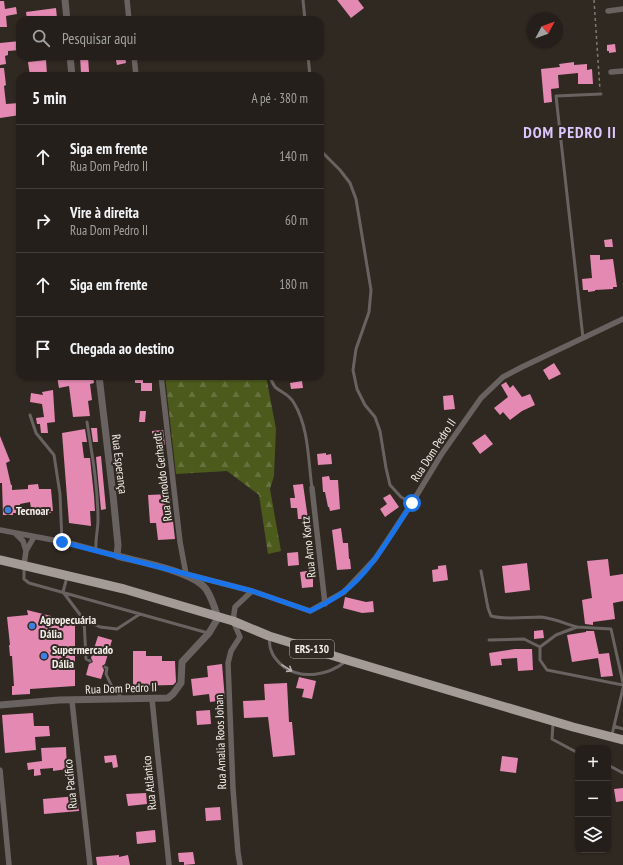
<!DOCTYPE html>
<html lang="pt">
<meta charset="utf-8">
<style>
body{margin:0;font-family:"PT Sans Narrow",sans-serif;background:#2c2723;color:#f1f3f6}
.controls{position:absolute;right:12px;bottom:12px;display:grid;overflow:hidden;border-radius:8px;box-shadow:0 1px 3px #0004}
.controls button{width:36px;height:36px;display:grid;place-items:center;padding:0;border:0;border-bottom:1px solid #413d39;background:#241f1a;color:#f1f3f6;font:20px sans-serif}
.compass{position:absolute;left:527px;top:12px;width:36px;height:36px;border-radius:50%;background:#241f1a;box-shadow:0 1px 3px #0004;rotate:49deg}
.stop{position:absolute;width:12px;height:12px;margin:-9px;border:3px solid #1a73e8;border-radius:50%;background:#fff}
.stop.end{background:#1a73e8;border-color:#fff;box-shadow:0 1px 4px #0008}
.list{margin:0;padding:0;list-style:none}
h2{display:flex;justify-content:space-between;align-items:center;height:52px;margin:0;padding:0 16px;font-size:17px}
h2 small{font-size:13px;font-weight:400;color:#a3a2a2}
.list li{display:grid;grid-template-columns:26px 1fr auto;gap:12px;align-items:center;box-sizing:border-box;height:64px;padding:0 16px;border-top:1px solid #413d39}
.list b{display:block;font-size:15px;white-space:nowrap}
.list p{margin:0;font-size:13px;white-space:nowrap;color:#a3a2a2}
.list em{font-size:13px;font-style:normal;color:#a3a2a2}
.icon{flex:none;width:22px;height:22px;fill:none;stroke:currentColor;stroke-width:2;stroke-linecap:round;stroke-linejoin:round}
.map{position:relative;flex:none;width:623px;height:865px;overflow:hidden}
.search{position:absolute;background:#241f1a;box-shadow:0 1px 3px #0004;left:16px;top:16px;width:308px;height:44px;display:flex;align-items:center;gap:10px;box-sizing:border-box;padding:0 14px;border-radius:12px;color:#a3a2a2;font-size:15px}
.panel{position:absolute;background:#241f1a;box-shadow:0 1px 3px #0004;left:16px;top:72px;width:308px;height:308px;border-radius:12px}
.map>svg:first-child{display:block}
.forest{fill:url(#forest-firs)}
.building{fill:#e489b2}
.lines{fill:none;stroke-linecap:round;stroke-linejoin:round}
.path{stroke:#807a74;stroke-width:1.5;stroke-dasharray:3 3;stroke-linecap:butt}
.service{stroke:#686360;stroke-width:3}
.minor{stroke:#686360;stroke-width:5.5}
.tertiary{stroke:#686360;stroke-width:7}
.primary{stroke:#a59b96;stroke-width:9}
.oneway{stroke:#b5b0ac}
.route{stroke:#1a73e8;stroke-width:5}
.shop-dot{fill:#3f7fe0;stroke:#302922;stroke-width:1.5}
.labels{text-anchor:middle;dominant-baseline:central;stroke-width:4;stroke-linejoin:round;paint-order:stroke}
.shield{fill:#302922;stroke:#b9b4ae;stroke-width:1}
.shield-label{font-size:11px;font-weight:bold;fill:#f4efea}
.street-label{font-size:12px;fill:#f4efea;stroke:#302922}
.poi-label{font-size:12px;font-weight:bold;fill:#f4efea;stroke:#302922;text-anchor:start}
.district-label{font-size:16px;font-weight:bold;letter-spacing:1px;fill:#dec6fe;stroke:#302922}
</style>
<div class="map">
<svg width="623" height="865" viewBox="0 0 623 865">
<defs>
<pattern id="forest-firs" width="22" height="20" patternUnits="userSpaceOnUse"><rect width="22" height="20" fill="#4c5a1c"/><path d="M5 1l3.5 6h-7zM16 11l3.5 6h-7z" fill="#66723d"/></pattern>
</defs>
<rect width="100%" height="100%" fill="#302922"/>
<!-- forest -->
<path class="forest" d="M165,376h101l10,53 -2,47 -4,13 11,62 -13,3 -9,-59 -32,-24 -51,3z"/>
<!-- building -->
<path class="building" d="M337,0h21l6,8 -13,10z
M0,1h4l1,8 11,-2 1,7 -11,2 1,11h-7z
M56,8l1,10 -11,2h-19l-1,-8z
M20,41v9l-12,1v4l-3,1 1,8 -6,1v-22z
M615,44l1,8 -7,1v-2h-2v-6z
M80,56h8l1,16 -8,1z
M115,56h10l1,7 -9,2z
M46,60l1,14 -17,2 -2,-14z
M574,62v3l13,-1v6l5,-1 1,15h-15v-11l-20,2 1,13 -8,1 1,13 -8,1 -3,-34 19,-2 -1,-3z
M0,68h4l2,17 -2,1 2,18 13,-1 1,12 -20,3z
M612,239l1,8h-8l-1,-7z
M590,255h10v5l13,-1 4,28h-4v2l-18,1v1l-7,1v-2h-5l-1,-11 10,-1z
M554,363l7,11 -12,6 -6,-10z
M57,376h36l1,7 -4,1 2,16 -4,1 2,15 -17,1 -4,-31 -10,2z
M135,376h8v7h-8z
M302,381l1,7 -12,1 -1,-6z
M506,382l4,6 3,-3 9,12 8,-3 5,11 -13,6 -12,9 -7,-8 -3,3 -6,-7 14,-11 -7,-12z
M141,383h11v8h-11z
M53,390l2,32 -8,1 1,10h-7l-1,-9h-3l-1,-6 8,-1 -2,-13 -12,-2 1,-9 12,2 -1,-3z
M453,395l2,14 -11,1 -1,-14z
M140,411h6l-1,11h-6z
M91,428h6l1,14h-5z
M85,429l2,13h-5l2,16h6l4,38 1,15h-5l1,15 -22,-3 -7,-90z
M163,430l2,15h-6v-7h-7v-7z
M485,434l8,10 -13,10 -8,-11z
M0,436l10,25 -4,2 5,22h1v5l16,-1v-4l10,-1 1,5h12l2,22h-3l1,2 -19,2 -2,-13 -10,2v9h-7v2h-10l-1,-32h-2z
M326,453v2l5,-1 1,10 -14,1 -1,-11z
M101,456l5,53 -5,1 -5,-53z
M329,476l1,4h8l2,29 -10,2 -1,-4h-1l-3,-15h-2l-1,-15z
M303,484l5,35h-10l-1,-11h-6l-1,-10h5l-2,-13z
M170,494l5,45 -17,1 -2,-17h-6l-2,-28z
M390,494l9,13 -14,10 -5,-8 7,-5 -4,-6z
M341,528l2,15h5l1,16h1l1,10 -14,1 -5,-40z
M298,552l1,13 -11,1 -1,-13z
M608,559l2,17 13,-2v27l-10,2 2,16 -22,3v3l-8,-1 -3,-24 10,-2 -5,-37z
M527,563l3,27 -25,3 -3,-27z
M446,565l2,15 -15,2 -1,-12 6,-1v-3z
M313,570v17l-11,1 -2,-16z
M345,597l21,5 7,-1 1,11 -12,1 -19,-5z
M27,610l48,12v64l-45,3v5l-18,1v-9h2l-2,-30h-2l-1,-11h1l-3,-28 21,-2z
M543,630l1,8 -10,1v-8z
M586,631h8l5,23 10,-1 4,23 -12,1 -3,-19 -26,4 -5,-27 19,-3z
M98,636l14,4 -7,24 -3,2 2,4 -3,9 -15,-4 3,-11 4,-2 -2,-4z
M515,649h17l1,21 -15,1 -1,-13 -16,1 1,6 -11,1 -2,-13z
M133,651h13v5h16v5h13l1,21 -3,3 -40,1z
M222,664l3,36 -15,2 -1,-8 -16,2 -2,-17 17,-2 -1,-11z
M299,677l17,4 -4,18 -10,-2 2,-8 -8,-1z
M287,683l2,39h3l3,33 -22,2 -5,-40 -24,1 -1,-17 22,-1 -1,-16z
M210,710l1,14 -14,1 -1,-14z
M33,713l1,13h15l1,10 -15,1 1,13 -31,3 -3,-38z
M66,747l1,22 -14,2v-3l-13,1 1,6 -7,1v-7l-6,1 -1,-7 15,-2 -1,-13z
M116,755l2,12 -5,1 -1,-6 -7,1 -1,-7z
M502,756l16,2 -2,15 -16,-2z
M623,788v13l-7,1 -2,-13z
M146,793l1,11 -19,2 -2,-12z
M77,796l2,15 -35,3 -1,-15z
M220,807l1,13 -15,1 -1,-13z
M155,830l1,12 -19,2 -1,-12z
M193,852l2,12 -11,1v-3h-5l-1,-9z
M119,855v2l9,-2 2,10h-33l-1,-8z"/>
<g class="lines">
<!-- path -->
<path class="path" d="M594,0l6,90"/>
<!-- service -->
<path class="service" d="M303,0l2,20
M308,56l2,20
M320,150l20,20 10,13 6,16 15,91 -2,22 -13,37 -3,21 4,19 8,16 10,12 5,14 6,37 4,17 11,12 11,6
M583,338l-27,-242 45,-2
M269,376c2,3 4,8 6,11 7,6 14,7 19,16 15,25 14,57 18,85
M30,415l6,18 18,22 6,39 2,48
M87,422c5,32 11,65 11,98 0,10 -3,20 -2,30
M24,567v12l5,4 179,50
M481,571l7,37 3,8c13,4 35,1 50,1 12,1 25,7 36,10
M67,577l-4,15 21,28 2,39 4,2
M84,620l16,7 17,2 23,-15
M269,638c1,3 0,8 2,12 2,7 8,13 13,17 19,13 44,8 61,-5
M489,640l35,-1 16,8
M105,667l2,1 -1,6 5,11 11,13
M623,683l-12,-54 -34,-2 -21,8 -16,12v13l7,10 76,15
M553,723l-1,16 26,14
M614,726l9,-38
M612,735l2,-9 9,3
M608,765l15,8"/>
<!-- minor -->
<path class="minor" d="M127,0l2,20
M608,11l15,-2
M134,56l2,20
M611,72l12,-1
M161,376l19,166 6,32 66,17 58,20 34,-19 31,-33 37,-56 29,-48 40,-57 22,-21 19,-10 101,-48
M312,488l13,116
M0,530l69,13 48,13
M15,533l8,8 3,10
M24,565l2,-14 8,-14
M152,699l17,166
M72,701l18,164
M0,770l9,95
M240,865l-2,-12 -5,-64 -5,-126 3,-12 9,-14 -7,-16 2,-14 17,-16"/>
<!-- tertiary -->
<path class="tertiary" d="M65,0l2,20
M70,56l2,20
M0,705l59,-5 109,-2 5,-4 8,-11 1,-21 27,-29 9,-15c-3,-10 -6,-20 -12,-29 -14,-18 -66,-27 -89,-33l1,-11 -5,-50 -14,-119"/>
<!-- primary -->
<path class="primary" d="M0,560l124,29 109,32 36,15 78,24 226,67 50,13"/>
</g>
<!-- one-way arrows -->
<defs><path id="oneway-shaft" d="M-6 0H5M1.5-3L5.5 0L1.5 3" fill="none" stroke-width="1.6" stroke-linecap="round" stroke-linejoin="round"/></defs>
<use class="oneway" href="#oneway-shaft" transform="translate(287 668) rotate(32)"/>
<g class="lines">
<!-- route -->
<path class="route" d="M62,542l190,49 58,20c11,-5 22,-11 32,-18 28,-19 52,-63 70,-90"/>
</g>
<!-- markers -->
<g class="shop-dot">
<circle cx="8" cy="510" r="4"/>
<circle cx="32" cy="626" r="4"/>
<circle cx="44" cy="656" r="4"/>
</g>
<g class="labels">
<!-- shield labels -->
<rect class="shield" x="290" y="640" width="44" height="18" rx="3"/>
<g class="shield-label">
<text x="312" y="649">ERS-130</text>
</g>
<!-- street labels -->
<g class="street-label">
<text transform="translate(433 450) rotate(-57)">Rua Dom Pedro II</text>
<text transform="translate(120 464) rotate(83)">Rua Esperança</text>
<text transform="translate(162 477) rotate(-97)">Rua Arnoldo Gerhardt</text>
<text transform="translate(308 547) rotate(-96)">Rua Arno Kortz</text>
<text transform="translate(121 688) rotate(-2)">Rua Dom Pedro II</text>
<text transform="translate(220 742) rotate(-92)">Rua Amalia Roos Johan</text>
<text transform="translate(149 783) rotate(-96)">Rua Atlântico</text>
<text transform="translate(70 784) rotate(-96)">Rua Pacífico</text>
</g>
<!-- poi labels -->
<g class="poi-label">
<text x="16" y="510">Tecnoar</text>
<text x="40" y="619">Agropecuária<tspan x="40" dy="14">Dália</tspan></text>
<text x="52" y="649">Supermercado<tspan x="52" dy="14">Dália</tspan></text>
</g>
<!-- district labels -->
<g class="district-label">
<text x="570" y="132">DOM PEDRO II</text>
</g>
</g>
</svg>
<div class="controls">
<button>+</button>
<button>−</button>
<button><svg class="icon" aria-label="layers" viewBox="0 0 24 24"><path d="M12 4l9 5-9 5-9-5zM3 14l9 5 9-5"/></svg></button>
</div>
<svg class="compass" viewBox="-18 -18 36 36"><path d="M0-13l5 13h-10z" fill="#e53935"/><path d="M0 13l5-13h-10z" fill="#a3a2a2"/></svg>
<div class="stop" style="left:412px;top:503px"></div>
<div class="stop end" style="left:62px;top:542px"></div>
<div class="search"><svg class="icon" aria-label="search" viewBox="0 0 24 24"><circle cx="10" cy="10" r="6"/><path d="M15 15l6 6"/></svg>Pesquisar aqui</div>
<section class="panel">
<h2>5 min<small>A pé · 380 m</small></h2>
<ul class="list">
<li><svg class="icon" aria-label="ahead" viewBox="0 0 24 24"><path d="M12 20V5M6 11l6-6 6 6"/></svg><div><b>Siga em frente</b><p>Rua Dom Pedro II</p></div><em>140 m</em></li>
<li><svg class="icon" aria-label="right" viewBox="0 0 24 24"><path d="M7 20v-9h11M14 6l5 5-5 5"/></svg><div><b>Vire à direita</b><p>Rua Dom Pedro II</p></div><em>60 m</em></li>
<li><svg class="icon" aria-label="ahead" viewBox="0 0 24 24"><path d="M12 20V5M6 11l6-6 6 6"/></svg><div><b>Siga em frente</b></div><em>180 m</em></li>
<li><svg class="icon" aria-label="arrive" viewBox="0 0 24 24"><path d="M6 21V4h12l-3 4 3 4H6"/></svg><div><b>Chegada ao destino</b></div></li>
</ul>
</section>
</div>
